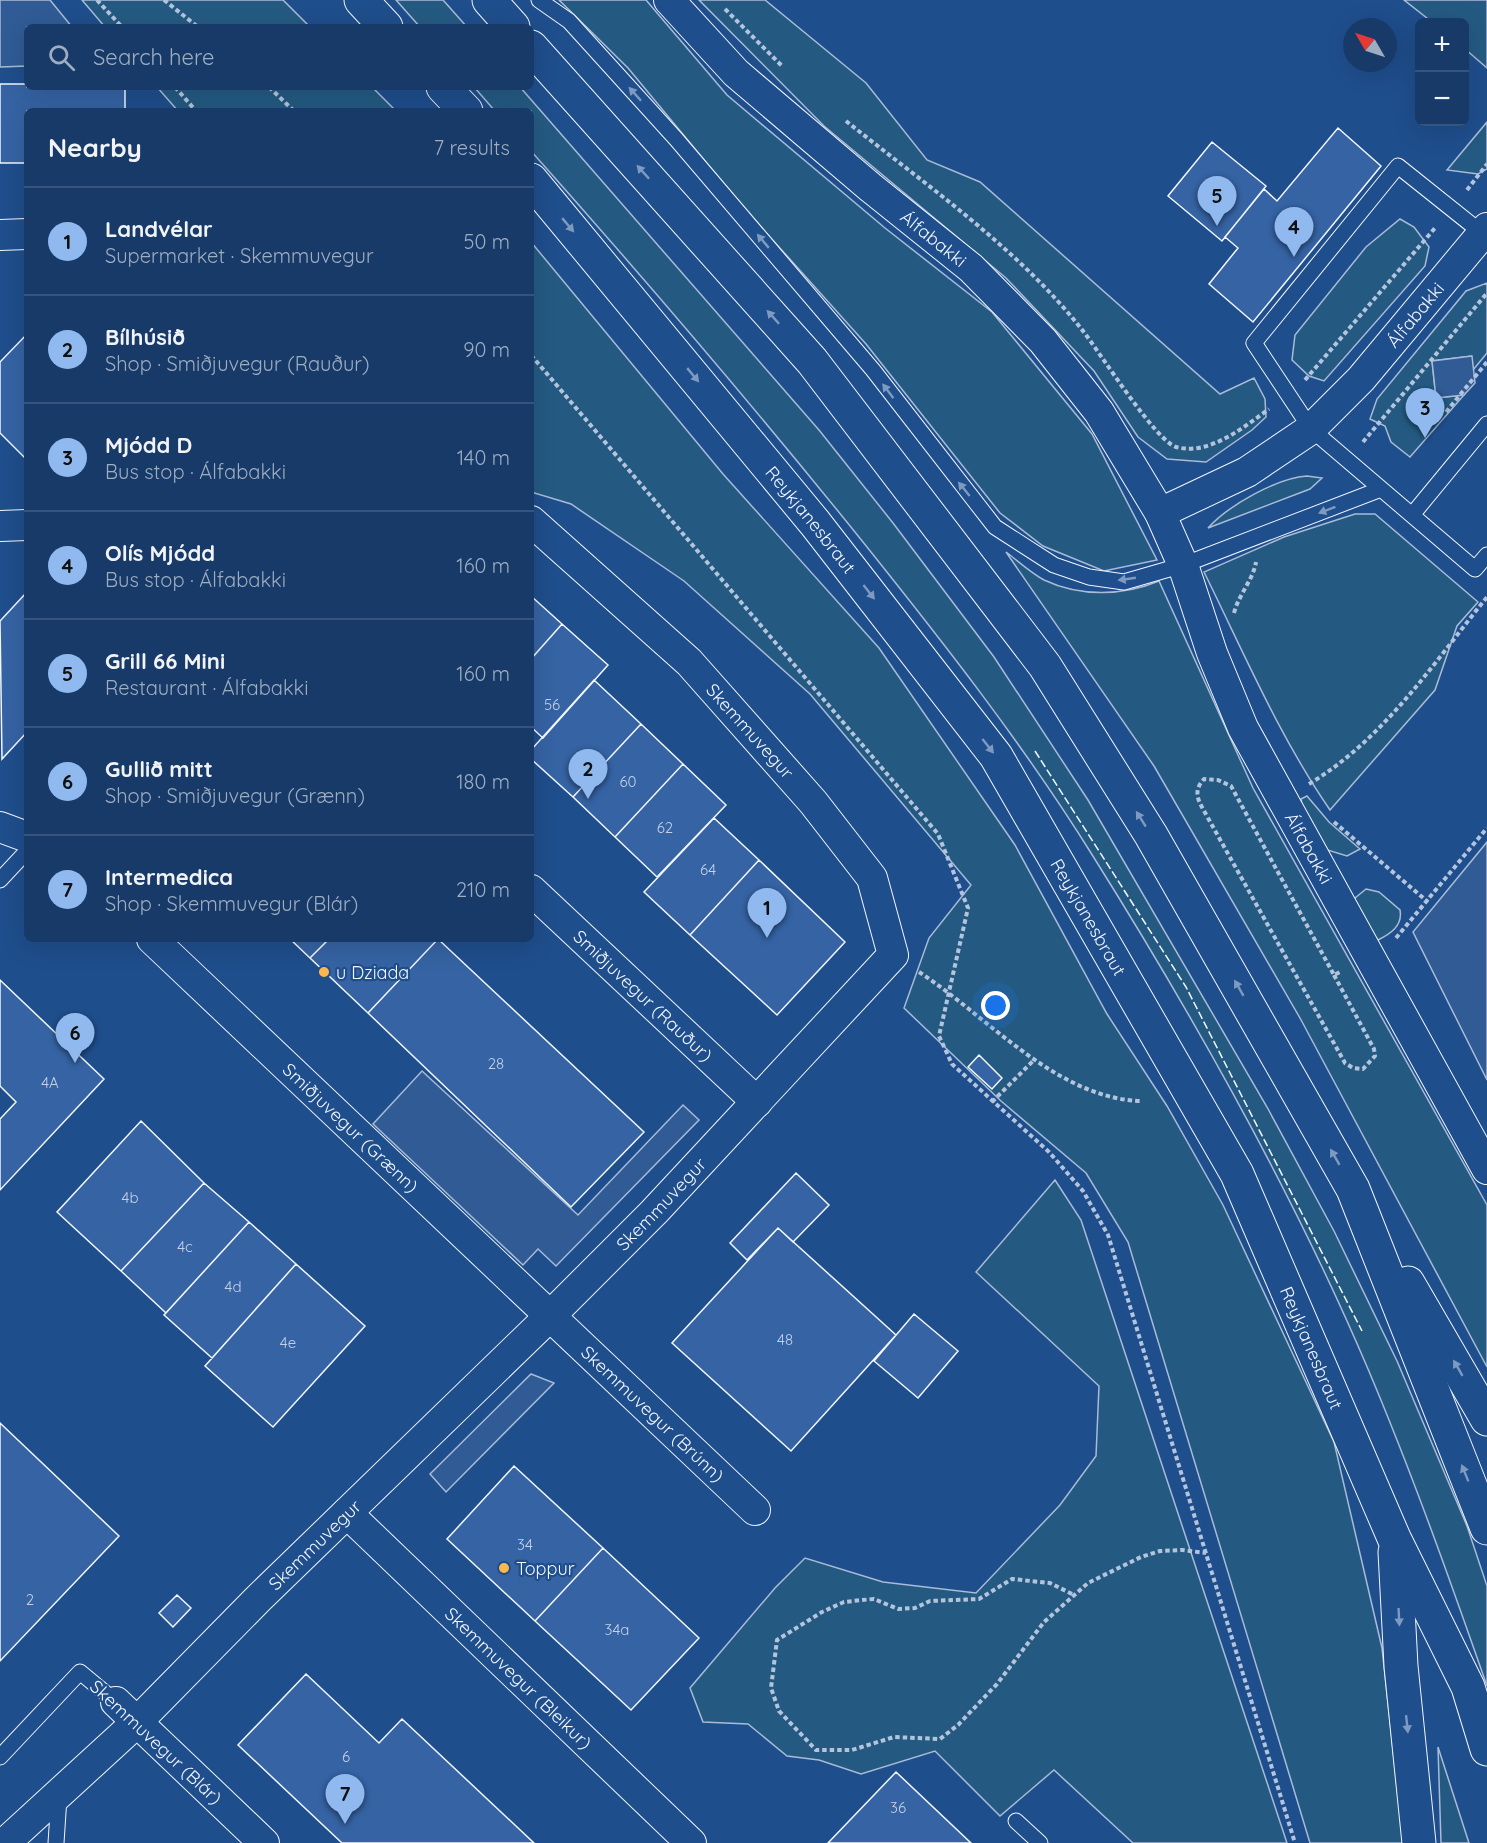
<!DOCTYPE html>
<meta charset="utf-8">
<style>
body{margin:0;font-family:Quicksand,sans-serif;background:#20416f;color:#f1f3f6}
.controls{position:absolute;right:18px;top:18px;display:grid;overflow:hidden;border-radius:9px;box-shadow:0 6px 24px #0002}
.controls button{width:54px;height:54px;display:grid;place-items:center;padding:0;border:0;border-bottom:2px solid #36547d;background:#173a69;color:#f1f3f6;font:30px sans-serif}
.compass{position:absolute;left:1343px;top:18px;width:54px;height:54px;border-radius:50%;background:#173a69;box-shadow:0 6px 24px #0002;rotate:309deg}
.you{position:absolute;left:996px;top:1006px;width:21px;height:21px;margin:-15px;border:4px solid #fff;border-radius:50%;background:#1a73e8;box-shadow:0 0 0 9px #1a73e833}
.badge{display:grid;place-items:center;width:39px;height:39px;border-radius:50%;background:#90b9f0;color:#111;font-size:20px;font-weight:700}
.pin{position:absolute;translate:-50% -50px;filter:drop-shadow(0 2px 3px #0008)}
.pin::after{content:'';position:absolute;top:32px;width:21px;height:18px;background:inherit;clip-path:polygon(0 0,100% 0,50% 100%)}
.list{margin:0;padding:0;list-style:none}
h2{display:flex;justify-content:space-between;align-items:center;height:78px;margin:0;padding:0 24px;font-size:26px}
h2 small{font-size:20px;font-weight:400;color:#9eadc0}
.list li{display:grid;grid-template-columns:39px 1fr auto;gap:18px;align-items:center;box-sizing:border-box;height:108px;padding:0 24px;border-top:2px solid #36547d}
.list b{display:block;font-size:22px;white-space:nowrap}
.list p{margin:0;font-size:20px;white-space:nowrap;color:#9eadc0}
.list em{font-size:20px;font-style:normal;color:#9eadc0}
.icon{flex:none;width:33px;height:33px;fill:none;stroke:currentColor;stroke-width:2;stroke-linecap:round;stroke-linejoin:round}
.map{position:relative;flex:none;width:1487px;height:1843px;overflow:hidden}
.search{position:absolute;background:#173a69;box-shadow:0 6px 24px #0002;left:24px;top:24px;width:510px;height:66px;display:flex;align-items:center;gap:15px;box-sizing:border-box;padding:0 21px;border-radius:9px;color:#9eadc0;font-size:22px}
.panel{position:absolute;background:#173a69;box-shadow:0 6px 24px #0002;left:24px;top:108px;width:510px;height:834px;border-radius:9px}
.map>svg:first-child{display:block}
.green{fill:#245a82;stroke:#a8bbd7;stroke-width:1.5}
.parking{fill:#305b95;stroke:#a8bbd7;stroke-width:1.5}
.building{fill:#3563a3;stroke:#f2f6ff;stroke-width:1.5}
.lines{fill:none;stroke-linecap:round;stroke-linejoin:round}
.service-casing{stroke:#f2f6ff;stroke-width:17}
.minor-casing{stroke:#f2f6ff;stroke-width:32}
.trunk-casing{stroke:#f2f6ff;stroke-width:35}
.path{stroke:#b3c4dc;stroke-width:4;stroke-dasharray:4.5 3;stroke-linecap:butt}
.service{stroke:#1f4e8c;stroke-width:15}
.minor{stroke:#1f4e8c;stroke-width:30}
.trunk{stroke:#1f4e8c;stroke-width:33}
.fence{stroke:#f2f6ff;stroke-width:1.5;stroke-dasharray:8 3;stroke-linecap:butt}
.oneway{fill:#7e9ac0}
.poi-dot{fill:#ffb74d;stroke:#1f4e8c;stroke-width:2}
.labels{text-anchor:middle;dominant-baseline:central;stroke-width:4.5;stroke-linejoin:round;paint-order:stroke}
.number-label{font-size:15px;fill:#c3d1e8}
.street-label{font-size:18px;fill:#f2f6ff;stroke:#1f4e8c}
.poi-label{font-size:18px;fill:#f2f6ff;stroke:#1f4e8c;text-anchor:start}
</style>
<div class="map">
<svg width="1487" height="1843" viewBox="0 0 1487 1843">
<rect width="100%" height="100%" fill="#1f4e8c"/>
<!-- green -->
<path class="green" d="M82,0h201l27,27h-205z
M396,0h47l24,27h-47z
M559,0h87l81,95 158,133 107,84 100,122 65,126 -53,11 -61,-25 -43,-33 -134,-169 -122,-136 -116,-140z
M699,0h66l101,83 61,77 53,22 240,212 34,-16 11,21 1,18 -14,13 -46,32 -39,-3 -29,-22 -44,-66 -88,-93 -182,-152z
M1404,0h83v68l-22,-19 -1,-27h-32z
M157,87h215l24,24h-218z
M474,87h46l299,343 74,93 101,134 94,143 179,307 67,124 63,130 70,165 20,60v100c-37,-106 -75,-213 -119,-317 -76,-179 -174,-352 -277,-516 -68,-109 -148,-211 -228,-311 -107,-133 -218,-263 -332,-391v-40h-36z
M1487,122v47l-9,5 -31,-4z
M1400,219l14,8 15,20 -4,19 -101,115 -15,-5 -17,-16 3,-25 71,-88z
M531,242l192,232 156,174 136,197 92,169 60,92 56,99 111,237 48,206 21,195h-93l-182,-601 -42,-69 -85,-72 -97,-93 25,-70 42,-53 -161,-191 -126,-113 -113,-77 -40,-12z
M1487,283v70l-14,17 -2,-14 -39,5 4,37 28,-3 -54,62 -19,-15 -6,-16 -15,-7 7,-20 89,-108z
M1307,476l15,2 -12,11 -102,39c21,-23 69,-50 99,-52z
M1355,514h20l103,88 -21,24 -22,64 -105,120c-51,-74 -86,-157 -126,-238l80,-35z
M1006,552c12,9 25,21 38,28 36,17 79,16 115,1l94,207 234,417v162l-187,-349 -146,-252z
M1307,796l22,26 31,27 -13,7 -23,-7 -22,-44 -1,-6z
M1366,889l13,3 21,18c3,16 -10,24 -22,30l-6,-3 -17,-31v-8z
M1055,1180l26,40 206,623h-154l-79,-73 -54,46 -65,-65 -74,23 -42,-14 -32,-4 -39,-32 -45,-2 -13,-34 85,-100 30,-30 78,24 93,11 84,-88 36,-49 3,-70 -123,-114z
M1438,1747l31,96h-28z"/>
<!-- parking -->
<path class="parking" d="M0,0h50l22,27h-45v39l-27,1z
M1472,356l3,27 -11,12 -28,3 -4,-37z
M1487,842v238l-74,-148z
M422,1071l156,144 105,-110 16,15 -143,146 -18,-17 -15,16 -150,-141z
M531,1374l23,9 -108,109 -16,-18z"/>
<!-- building -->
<path class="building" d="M0,84h27v3h98v24h-98v52h-27z
M1338,128l43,38 -128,156 -44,-38 29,-36 -13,-11 39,-48 13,12z
M1212,142l54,44 -44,55 -54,-45z
M27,334v126l-27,-27v-71z
M27,592v140l-25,27 -2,-138z
M531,596l31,28 -31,35z
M562,624l46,41 -65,73 -12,-11v-68z
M594,680l47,44 -68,73 -42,-38v-9z
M641,724l42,40 -68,73 -42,-40z
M683,764l43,41 -69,72 -42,-40z
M714,818l45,42 -69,75 -46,-43z
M759,860l86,82 -68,73 -87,-80z
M290,939h39l-19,19z
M329,939h109l-70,74 -58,-55z
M438,939l206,193 -73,75 -203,-194z
M0,980l104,99 -104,111v-71l16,-17 -16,-16z
M979,1055l23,23 -10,11 -24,-22z
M141,1121l63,62 -83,88 -64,-59z
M796,1173l33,32 -36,37 -15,-14 -31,32 -17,-17z
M204,1183l45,39 -83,91 -45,-42z
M249,1222l47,42 -84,94 -48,-43z
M778,1228l118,107 -105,116 -119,-108z
M296,1264l69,62 -92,101 -68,-61z
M914,1314l44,37 -40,47 -44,-37z
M0,1423l119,113 -119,125z
M514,1466l89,82 -68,73 -88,-82z
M603,1548l96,90 -68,72 -96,-89z
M177,1595l14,13 -18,19 -14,-14z
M306,1674l73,69 23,-24 132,124h-192l-104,-98z
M896,1772l75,71h-143z"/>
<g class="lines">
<defs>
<path id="service" d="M539,0l30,21 107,118 197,231 122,157 59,38 35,12 35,5 59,-17 198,-76
M1487,237l-89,-71 -144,177 57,86 164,140 12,-14
M1412,515l75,-91
M0,880l27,-29
M0,1757l80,-85 36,30
M1016,1821l24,22
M56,1843l3,-46"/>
<g id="minor">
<path id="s1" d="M669,0l67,73 134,114 101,81 72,73 56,71 61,101 23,52 29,88 31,75 244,441"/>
<path d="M0,235l27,-1"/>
<path id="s2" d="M1160,513l87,-41 64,-43 50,-50 126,-151"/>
<path d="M0,526l27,-1"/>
<path d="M0,827l27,10"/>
<path id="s3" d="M531,890l226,212"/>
<path id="s4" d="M152,939l603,571"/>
<path id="s5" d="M347,1513l344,330"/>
<path d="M116,1702l148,141"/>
<path id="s6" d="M5,1843l131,-120 122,-124 293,-284 103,-103 239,-257 -21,-77 -59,-76 -124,-140 -158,-141"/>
</g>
<g id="trunk">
<path d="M361,0l25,27"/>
<path d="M489,0l24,27"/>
<path d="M531,47l281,314 233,305 106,169 202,354 134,339"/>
<path d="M443,87l23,24"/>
<path id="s7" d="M531,180l284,343 181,233 241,418 157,364 74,149 19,62"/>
<path d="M1408,1283l79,136"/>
<path d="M1395,1552l6,114 18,177"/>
</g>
</defs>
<!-- service casing -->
<use href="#service" class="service-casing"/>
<!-- minor casing -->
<use href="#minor" class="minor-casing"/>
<!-- trunk casing -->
<use href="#trunk" class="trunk-casing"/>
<!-- path -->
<path class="path" d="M97,0l25,27
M164,0l34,27
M725,9l58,58
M175,87l21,24
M269,87l25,24
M846,121c80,64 174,129 237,210 18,23 72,109 93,116 33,9 68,-20 93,-38
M1467,190l20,-26
M531,355l407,479 30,74 -29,128 13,28 97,88 34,39 25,44 187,608
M1305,380l130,-152
M1446,412l41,-50
M1363,442l124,-149
M1234,613c5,-19 19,-33 22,-51
M1309,784c75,-45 124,-120 178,-187
M1334,822l94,80
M1396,938l91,-110
M919,972c68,44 137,126 221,129
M1334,975l40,74 1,7 -12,13 -10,-1 -8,-5 -137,-245c-8,-15 -17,-25 -4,-39l14,1 13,6 103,189 8,-4
M992,1102l43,-43
M1072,1594l-22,-11 -38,-4 -33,20 -49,2 -15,7 -17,1 -24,-10 -12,1 -18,2 -22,10 -45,28 -6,48 8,23 37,39h36l42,-13 46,2 18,-14 39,-41 47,-62 44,-39 53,-26 19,-6 22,-1 24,3"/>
<!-- service -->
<use href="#service" class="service"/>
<!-- minor -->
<use href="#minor" class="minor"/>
<!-- trunk -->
<use href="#trunk" class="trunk"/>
<!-- fence -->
<path class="fence" d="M1035,751l151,236 176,344"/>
</g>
<!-- one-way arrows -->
<defs><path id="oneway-solid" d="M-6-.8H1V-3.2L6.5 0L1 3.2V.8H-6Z" transform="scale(1.5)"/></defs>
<g class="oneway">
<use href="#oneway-solid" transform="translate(635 94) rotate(-132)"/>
<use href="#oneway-solid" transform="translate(643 172) rotate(-132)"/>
<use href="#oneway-solid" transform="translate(568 225) rotate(50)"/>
<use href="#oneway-solid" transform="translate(763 241) rotate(-130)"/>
<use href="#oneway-solid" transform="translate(773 317) rotate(-132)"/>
<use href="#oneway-solid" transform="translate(693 375) rotate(50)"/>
<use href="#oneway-solid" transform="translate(888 391) rotate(-127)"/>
<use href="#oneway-solid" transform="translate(964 489) rotate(-129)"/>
<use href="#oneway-solid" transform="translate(1327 510) rotate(159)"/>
<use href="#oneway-solid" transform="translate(1127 579) rotate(172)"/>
<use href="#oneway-solid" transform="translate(869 592) rotate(52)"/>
<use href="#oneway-solid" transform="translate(988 746) rotate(52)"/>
<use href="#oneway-solid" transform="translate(1141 819) rotate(-122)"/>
<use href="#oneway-solid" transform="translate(1239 988) rotate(-120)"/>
<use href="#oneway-solid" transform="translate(1335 1157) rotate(-120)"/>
<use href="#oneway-solid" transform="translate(1458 1368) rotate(-120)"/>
<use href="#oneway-solid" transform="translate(1465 1473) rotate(-112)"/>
<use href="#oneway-solid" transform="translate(1399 1617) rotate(87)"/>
<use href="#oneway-solid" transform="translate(1407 1724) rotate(84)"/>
</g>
<!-- markers -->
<g class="poi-dot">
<circle cx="324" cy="972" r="6"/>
<circle cx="504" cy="1568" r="6"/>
</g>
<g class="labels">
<!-- number labels -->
<g class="number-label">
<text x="552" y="704">56</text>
<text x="628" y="781">60</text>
<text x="665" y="827">62</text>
<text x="708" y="869">64</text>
<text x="496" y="1063">28</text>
<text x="50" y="1082">4A</text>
<text x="130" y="1197">4b</text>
<text x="185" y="1246">4c</text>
<text x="233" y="1286">4d</text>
<text x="785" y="1339">48</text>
<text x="288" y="1342">4e</text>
<text x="525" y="1544">34</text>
<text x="30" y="1599">2</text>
<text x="617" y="1629">34a</text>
<text x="346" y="1756">6</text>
<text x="898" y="1807">36</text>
</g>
<!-- street labels -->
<g class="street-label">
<text stroke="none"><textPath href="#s1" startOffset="357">Álfabakki</textPath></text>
<text stroke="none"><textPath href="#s2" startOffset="328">Álfabakki</textPath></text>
<text stroke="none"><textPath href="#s7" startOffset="440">Reykjanesbraut</textPath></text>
<text transform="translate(750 731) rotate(48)">Skemmuvegur</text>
<text stroke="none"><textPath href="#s1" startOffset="1083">Álfabakki</textPath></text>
<text stroke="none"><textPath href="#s7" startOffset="926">Reykjanesbraut</textPath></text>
<text stroke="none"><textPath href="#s3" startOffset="154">Smiðjuvegur (Rauður)</textPath></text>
<text stroke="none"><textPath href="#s4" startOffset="274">Smiðjuvegur (Grænn)</textPath></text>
<text stroke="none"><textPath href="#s6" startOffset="916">Skemmuvegur</textPath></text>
<text stroke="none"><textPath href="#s7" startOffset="1412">Reykjanesbraut</textPath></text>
<text stroke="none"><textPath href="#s4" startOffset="690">Skemmuvegur (Brúnn)</textPath></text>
<text stroke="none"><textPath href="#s6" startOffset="430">Skemmuvegur</textPath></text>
<text stroke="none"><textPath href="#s5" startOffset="238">Skemmuvegur (Bleikur)</textPath></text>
<text transform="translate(156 1742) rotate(43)">Skemmuvegur (Blár)</text>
</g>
<!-- poi labels -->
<g class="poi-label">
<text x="336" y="972">u Dziada</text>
<text x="516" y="1568">Toppur</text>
</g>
</g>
</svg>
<div class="controls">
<button>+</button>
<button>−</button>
</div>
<svg class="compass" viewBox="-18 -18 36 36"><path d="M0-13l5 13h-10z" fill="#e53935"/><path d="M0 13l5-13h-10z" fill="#9eadc0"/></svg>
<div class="you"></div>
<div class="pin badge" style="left:767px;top:938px">1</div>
<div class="pin badge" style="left:588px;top:799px">2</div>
<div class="pin badge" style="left:1425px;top:438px">3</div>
<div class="pin badge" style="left:1294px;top:257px">4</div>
<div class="pin badge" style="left:1217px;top:226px">5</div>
<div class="pin badge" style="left:75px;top:1063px">6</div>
<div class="pin badge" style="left:345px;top:1824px">7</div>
<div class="search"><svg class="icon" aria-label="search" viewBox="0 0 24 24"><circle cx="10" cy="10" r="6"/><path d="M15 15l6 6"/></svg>Search here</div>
<section class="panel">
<h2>Nearby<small>7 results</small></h2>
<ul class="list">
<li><span class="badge">1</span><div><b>Landvélar</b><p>Supermarket · Skemmuvegur</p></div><em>50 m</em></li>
<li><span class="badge">2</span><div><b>Bílhúsið</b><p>Shop · Smiðjuvegur (Rauður)</p></div><em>90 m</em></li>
<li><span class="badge">3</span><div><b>Mjódd D</b><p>Bus stop · Álfabakki</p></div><em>140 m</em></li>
<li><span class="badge">4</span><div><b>Olís Mjódd</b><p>Bus stop · Álfabakki</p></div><em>160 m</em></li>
<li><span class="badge">5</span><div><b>Grill 66 Mini</b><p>Restaurant · Álfabakki</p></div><em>160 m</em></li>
<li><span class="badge">6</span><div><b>Gullið mitt</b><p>Shop · Smiðjuvegur (Grænn)</p></div><em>180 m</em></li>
<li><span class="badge">7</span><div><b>Intermedica</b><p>Shop · Skemmuvegur (Blár)</p></div><em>210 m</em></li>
</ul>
</section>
</div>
